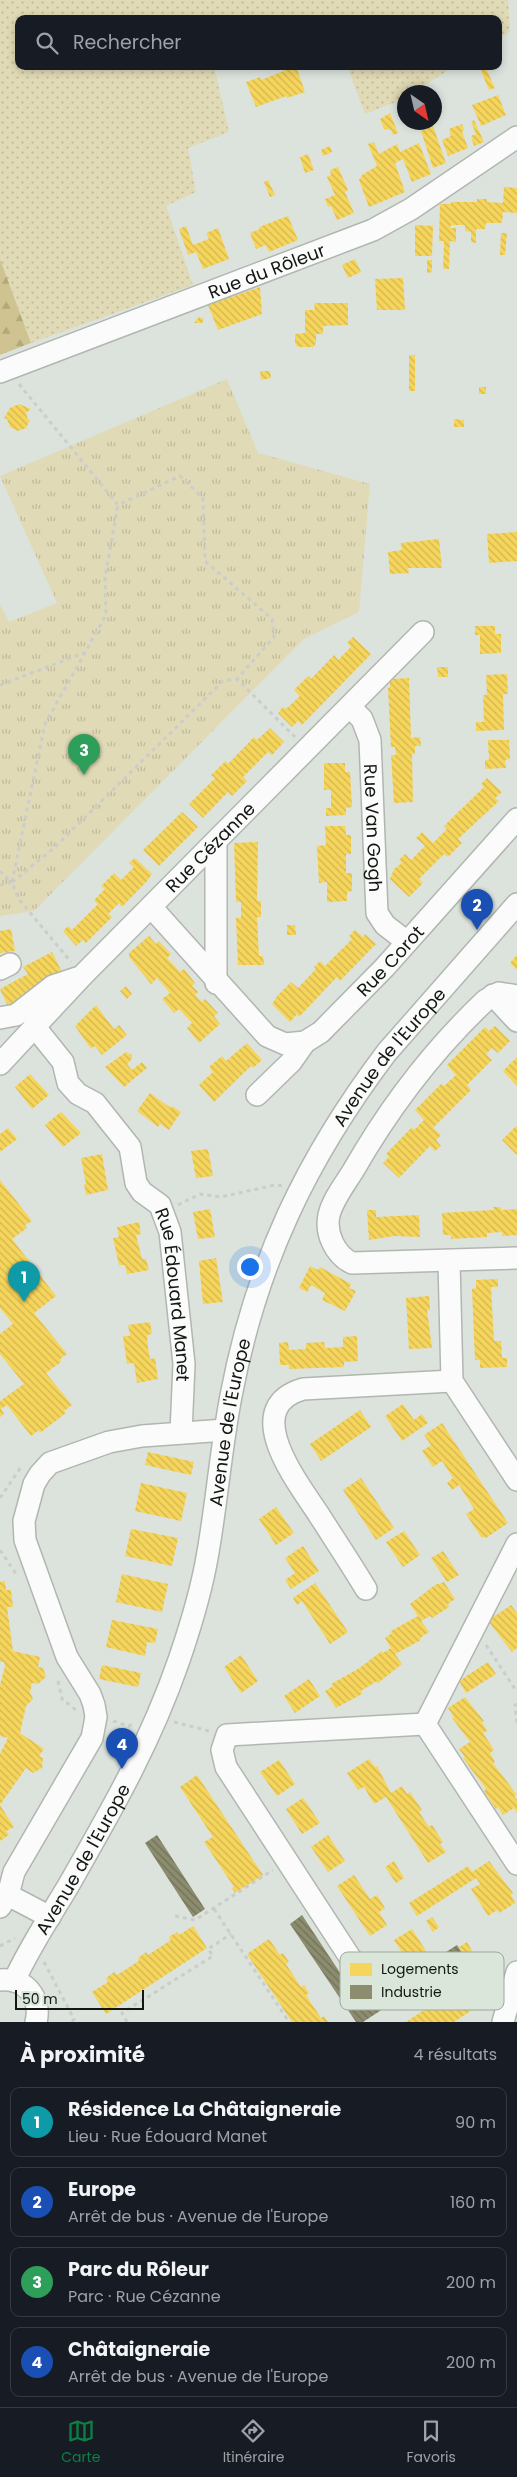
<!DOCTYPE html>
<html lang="fr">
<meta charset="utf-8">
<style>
body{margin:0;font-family:Poppins,sans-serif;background:#20242c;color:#f1f3f6}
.compass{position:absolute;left:397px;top:85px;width:45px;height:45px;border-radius:50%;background:#171b24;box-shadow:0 2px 8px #0003;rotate:146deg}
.scale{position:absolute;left:15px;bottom:12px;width:129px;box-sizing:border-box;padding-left:5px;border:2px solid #121712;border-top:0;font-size:14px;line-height:18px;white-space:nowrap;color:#121712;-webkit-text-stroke:4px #d9e6d9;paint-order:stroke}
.you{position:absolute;left:249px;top:1266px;width:18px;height:18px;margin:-12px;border:4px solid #fff;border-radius:50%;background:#1a73e8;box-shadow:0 0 0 8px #1a73e833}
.badge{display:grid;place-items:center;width:32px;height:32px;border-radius:50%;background:#0b8043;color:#fff;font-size:16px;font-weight:700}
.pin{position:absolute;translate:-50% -41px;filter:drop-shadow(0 1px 2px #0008)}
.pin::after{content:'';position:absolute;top:26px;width:18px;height:15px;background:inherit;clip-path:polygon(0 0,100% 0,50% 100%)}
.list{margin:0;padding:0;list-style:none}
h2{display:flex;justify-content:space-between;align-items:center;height:65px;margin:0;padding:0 20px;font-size:21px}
h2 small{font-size:16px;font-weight:400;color:#9ea1a6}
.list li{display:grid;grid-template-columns:32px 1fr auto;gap:15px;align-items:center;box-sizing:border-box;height:70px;margin:0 10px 10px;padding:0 10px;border:1px solid #363941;border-radius:10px}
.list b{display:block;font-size:19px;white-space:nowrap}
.list p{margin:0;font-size:16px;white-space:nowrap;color:#9ea1a6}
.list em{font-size:16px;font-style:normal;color:#9ea1a6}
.icon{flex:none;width:28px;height:28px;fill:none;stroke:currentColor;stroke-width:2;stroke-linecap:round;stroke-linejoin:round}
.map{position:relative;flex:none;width:517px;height:2022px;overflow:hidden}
.search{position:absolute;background:#171b24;box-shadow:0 2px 8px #0003;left:15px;right:15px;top:15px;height:55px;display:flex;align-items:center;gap:12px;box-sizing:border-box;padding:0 18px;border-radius:10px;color:#9ea1a6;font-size:19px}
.sheet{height:385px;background:#171b24}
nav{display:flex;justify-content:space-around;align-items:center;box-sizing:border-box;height:70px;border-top:1px solid #363941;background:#171b24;font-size:14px;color:#9ea1a6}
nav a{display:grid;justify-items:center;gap:2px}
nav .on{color:#0b8043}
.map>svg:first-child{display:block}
.grass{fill:url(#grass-dots)}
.forest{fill:url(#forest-firs)}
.park{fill:url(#park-tufts)}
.homes{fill:url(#homes-back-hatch)}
.industry{fill:url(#industry-back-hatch)}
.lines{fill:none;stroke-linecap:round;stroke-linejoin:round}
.minor-casing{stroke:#b1b6b1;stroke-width:24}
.path{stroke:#cbcdcb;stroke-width:3;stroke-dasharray:4 4;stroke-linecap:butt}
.minor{stroke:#fafbfa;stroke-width:21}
.labels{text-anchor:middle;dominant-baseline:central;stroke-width:5;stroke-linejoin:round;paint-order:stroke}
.street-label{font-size:18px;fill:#121712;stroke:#d9e6d9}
.key{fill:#d9e6d9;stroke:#9da89d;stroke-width:1}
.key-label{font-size:14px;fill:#121712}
</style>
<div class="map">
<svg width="517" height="2022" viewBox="0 0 517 2022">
<defs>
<pattern id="grass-dots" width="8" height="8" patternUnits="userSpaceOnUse" patternTransform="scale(1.25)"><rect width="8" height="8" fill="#e1dab6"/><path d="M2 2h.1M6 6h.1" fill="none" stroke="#c0ba9b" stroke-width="1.8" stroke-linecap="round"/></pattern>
<pattern id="forest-firs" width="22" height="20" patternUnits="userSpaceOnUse" patternTransform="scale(1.25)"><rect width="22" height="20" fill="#cfc491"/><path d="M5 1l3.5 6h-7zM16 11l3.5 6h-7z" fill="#b1a87c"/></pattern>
<pattern id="park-tufts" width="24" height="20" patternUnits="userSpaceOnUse" patternTransform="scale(1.25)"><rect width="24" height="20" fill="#e1dab6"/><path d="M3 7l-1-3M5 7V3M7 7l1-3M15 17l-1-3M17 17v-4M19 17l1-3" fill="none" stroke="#c0ba9b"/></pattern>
<pattern id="homes-back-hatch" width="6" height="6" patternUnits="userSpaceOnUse" patternTransform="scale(1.25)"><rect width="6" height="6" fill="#f6d55c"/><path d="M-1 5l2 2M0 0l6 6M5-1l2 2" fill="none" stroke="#d2b64f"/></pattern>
<pattern id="industry-back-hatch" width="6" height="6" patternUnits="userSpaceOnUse" patternTransform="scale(1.25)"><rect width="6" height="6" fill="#8c8c6e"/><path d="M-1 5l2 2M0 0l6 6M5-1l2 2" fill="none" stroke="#717159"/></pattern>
</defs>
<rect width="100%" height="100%" fill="#dce3dc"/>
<!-- grass -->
<path class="grass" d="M0,0h508l2,32 -12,7v-20h-479v47h195l15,66 -41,16 8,44 -30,14 27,79 -162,58 -31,-84z
M347,66h108l-41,26h-10v7l-39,15z"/>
<!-- forest -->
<path class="forest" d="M0,259l31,84 -31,12z"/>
<!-- park -->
<path class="park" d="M227,379l31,74 112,31 -11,128 -55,27 -270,272 -34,5v-312l9,18 48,-19 -57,-127z"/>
<!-- homes -->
<path class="homes" d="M296,66l9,26 -18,6 -1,-2 -30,11 -10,-25 14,-5 1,3z
M479,66h6l10,22 -6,2z
M498,95l8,20 -25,11 -9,-21z
M390,113l8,20 -5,2 -2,-5 -7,-1 -4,-10z
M474,120l10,22 -10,4 -3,-10 5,-2 -5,-12z
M462,124l2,6 -2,2 6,16 -20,8 -6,-16 9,-4 -2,-7z
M433,126l13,37 -13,5 -12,-37z
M374,142l5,12 18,-10 3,8 19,-9 12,31 -19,8 -9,-23 -8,4 10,29 -36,15 -10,-27 3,-5 15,-9 -9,-22z
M330,146l2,6 -9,4 -2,-6z
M308,154l6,16 -9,3 -5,-16z
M338,167l10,23 -3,2 9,21 -17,7 -6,-14 -3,1 -3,-8 10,-4 -8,-18 4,-2 -1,-5z
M268,180l7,15 -5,2 -6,-15z
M504,187l13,1v25l-14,-1 -1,11h-16l-1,6h-9v14l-5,-1v-10l-6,-1v-6h-14l-1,3h6v14l-6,-1 -1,28h-6l1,-28h-5l1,-37h11v-2h26v-3h10v3l16,1z
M288,216l10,24 -29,12 -3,-7 -10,4 -6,-16 10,-4 -1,-2z
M415,225l18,1 -1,30h-17z
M186,226l7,19 16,-6 -3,-6 12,-5 11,31 -26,10 -7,-17 -8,3 -9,-26z
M501,233h6l-2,22h-5z
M355,259l6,13 -13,6 -6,-13z
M427,260h5v12l-5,1z
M403,278l2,32h-28l-2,-31z
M260,287l2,27 -44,16 -10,-25z
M314,303h34v22l-25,1v8h-7v9l-3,4h-15l-3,-3v-10l10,-1v-23h10z
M199,317l5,2 -2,4h-8z
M409,355h6v36h-6z
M260,371h10l1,7 -10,2z
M479,387h7v7h-7z
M19,404l12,5 -5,4 2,7h2l-4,8 -8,3 -8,-4 -3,-8 -3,-1 6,-10z
M454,419l10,1v7h-10z
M517,532v29l-28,2 -2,-29z
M439,539l3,29h-34l1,5 -19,1 -2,-22 14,-2 -1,-7z
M475,626h20v8h6v19l-21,1v-19h-5z
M353,637l18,17 -69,71 -4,-4 -6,6 -14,-14 5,-6 3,2 14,-13 -6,-6 14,-14 3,3 23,-24 4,5 13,-13 -4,-4z
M437,667h11v10h-10z
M507,674l1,20h-5l1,36 -28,1v-9h8l-1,-27h4l-1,-20z
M409,678l2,60 9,-1 1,9h-6v8h-3l1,48 -19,1 -3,-48h5l-1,-8h-4l-3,-59 2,-1v-8z
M270,728l14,14 -12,13 -4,-3 -25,25 4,4 -15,15 -4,-4 -25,26 -14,-14 26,-26 -4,-3 15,-14 2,3 26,-27 3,3z
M488,740h21l1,19 -5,1 1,8 -21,1v-9h4z
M324,763h21v9h5l2,35 -6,1v7l-20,1v-8h5v-18h-7z
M487,778l15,14 -7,6 4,3 -41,38 4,4 -14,14 -4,-3 -25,25 4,4 -14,14 -19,-18 4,-10 8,-6 -3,-3 6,-6 6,6 14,-14 -9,-8 6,-6 11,11 14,-14 -3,-3 40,-39 -3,-3z
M182,812l16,15 -39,39 -16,-16z
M325,826h20l1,9h5v19h-5v19h6v18l-5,1v9l-20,1v-20l-8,1 -2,-37 9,-1z
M258,842l-1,59h4v16h-4l2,39h4l1,9h-26l-2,-47h5v-16h-5l-2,-59z
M135,858l17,16 -5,7 -25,26 -3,-4 -11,11 4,3 -26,26 -3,-3 -7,6 -13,-15 5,-5 4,4 26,-26 -4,-4 11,-11 -4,-3 13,-13 7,7 13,-13 -5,-4z
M287,925h8l1,10h-9z
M11,929l4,22 -15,2v-22z
M355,930l8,7 2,-3 11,10 -36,37 -3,-4 -38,40 -2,-3 -7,8 -18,-18 6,-9 13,-13 7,6 18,-19 -2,-2 6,-6 5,5 27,-27 -3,-3z
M149,936l7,8 3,-3 12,13 -4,4 13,14 4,-3 11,14 -3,3 6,6 -3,3 7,7 3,-3 13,14 -4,3 6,8 -21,19 -12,-15 5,-5 -13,-14 -5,4 -12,-14 8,-6 -13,-15 -6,6 -22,-27v-4z
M52,952l10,20 -28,14 3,7 -28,16 -9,-20 28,-15 -5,-7z
M517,955v15l-7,-7z
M126,986l6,8 -5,5 -7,-8z
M96,1005l18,24 5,-4 8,10 -25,20 -7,-9 -4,3 -16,-23z
M495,1026l15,15 -12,12 -6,-5 -6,6 6,6 -25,25 4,5 -38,38 8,7 -5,5 5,6 -6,5 -5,-5 -31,32 -16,-15 6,-6 -3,-3 26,-27 2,3 10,-10 -9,-10 26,-26 3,2 12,-11 -9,-10 38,-38 4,4z
M247,1043l15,17 -9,8 -2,-2 -37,36 -15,-17 14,-13 -4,-5 13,-11 4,5z
M126,1052l6,3v4l-5,5 5,6 10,-8 5,6 -23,19 -19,-20z
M517,1057v29l-14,-15z
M30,1074l19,21 -17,14 -17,-22z
M150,1093l21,15 1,-2 9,6 -12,18 -9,-6 -2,3 -21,-16z
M61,1112l20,21 -18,14 -18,-22z
M516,1126l1,1v28l-15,-15z
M8,1128l9,11 -17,13v-18z
M208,1149l5,27 -17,2 -5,-27z
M102,1154l6,36 -22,5 -2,-11h2l-5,-26z
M0,1180l32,41 -7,4 2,3 -15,11 44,57 -22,17 33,41 -7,5 1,3 -15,11 26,32 -8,6 2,2 -26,20 -1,-3 -8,6 -24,-31 -6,4 3,5 -4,3v-16l24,-17 -24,-30v-20l13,-10 -13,-16z
M493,1207h8v3l16,-1v26l-15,1v-4l-15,1v4l-36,2v-4h-8l-1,-22 52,-3z
M210,1209l5,28 -17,2 -5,-27z
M367,1210h9v7l43,-2 1,22 -26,-1 -25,4z
M139,1222l2,12 -5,1 6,24h4l3,11 -22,4 -2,-9h-6l-6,-27 6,-1 -2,-10z
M216,1258l7,44 -20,2 -4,-43z
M310,1266l8,4 2,-3 31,17 -2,4 7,3 -11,20 -23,-11 3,-7 -14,-8 -4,7 -8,-4z
M498,1279v8h-7l3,54h7l1,17h5v9l-27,1v-8h-5l-3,-71 4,-1v-8z
M429,1296l1,14h-3l5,38 -23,1 -3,-51z
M150,1322l2,12 -5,1 1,12 2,12 5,-1 3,21 -21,4 -3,-20 -7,1 -4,-28h7l-2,-11z
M357,1336l1,25 -14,1v5l-55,2v-4h-9l-1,-22 9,-1 1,8 17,-1v-6l18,-1 1,6 18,-1v-10z
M403,1404l11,16 8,-6 6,9 -26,18 -17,-25z
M360,1410l11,17 -50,34 -11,-17z
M442,1423l66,100 -22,15 -5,-1 -15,-23 8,-5 -15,-24 -7,5 -5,-7 6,-5 -11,-17 -9,6 -11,-16 9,-6 -7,-10z
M148,1452l46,10 -3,13 -46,-10z
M361,1478l33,50 -18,12 -33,-50z
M141,1483l46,10 -6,28 -46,-10z
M276,1507l18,26 -18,12 -17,-26z
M131,1529l47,9 -6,28 -47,-10z
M404,1531l16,24 -17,12 -17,-25z
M303,1546l16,25 -28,18 -6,-9 10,-7 -10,-15z
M443,1551l16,24 -12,7 -16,-24z
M122,1574l46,10 -6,28 -46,-10z
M5,1581l1,9h5l2,17h-6l6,44 27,6 -2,10 5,1 3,9 -8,7 -6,-1 -2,9 3,7 -7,7 -6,27 24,16 -5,7 4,2 -1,10 -9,5 -7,-5 -26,37v-51l8,-16 -8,-2v-51l5,-19 -1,-4h-4v-80z
M444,1582l11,17 -7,5 1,3 -17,11 -2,-2 -9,5 8,11 -9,6 1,2 -26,14 7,10 -24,19 -1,-2 -16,10 1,3 -26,14 -11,-17 8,-5 -2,-2 27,-15 24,-18 1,2 8,-5 -6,-10 7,-5 -1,-2 27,-15 -8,-12 25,-19z
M315,1583l33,49 -18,12 -28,-43 -5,4 -4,-7z
M511,1605l6,8v35l-5,4 -23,-30 4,-9 2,3z
M112,1620l46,9 -3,14 -8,-1 -2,14 -39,-9z
M241,1655l17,26 -17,12 -17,-26z
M488,1662l8,12 -30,19 -7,-12z
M102,1665l39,8 -3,14 -39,-8z
M309,1679l11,17 -25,17 -11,-17z
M465,1697l19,24 -2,1 5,9 -4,2 11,17 -4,3 5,9 -2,1 24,32 -3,1 3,4v13l-3,-5 -11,7 -5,-8 -2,2 -12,-18 2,-2 -23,-31 2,-1 -6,-8 11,-7 -18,-24 2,-1 -6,-9z
M369,1759l6,8 2,-1 14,27 11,-7 5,8 3,-2 12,18 -3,2 10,15 3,-2 11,17 -3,2 6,8 -18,11 -42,-66 -12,7 -10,-17 -6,3 -11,-17z
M279,1760l16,24 -18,12 -17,-24z
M197,1775l66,100 -28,18 -3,-5 2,-1 -30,-45 9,-5 -33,-50z
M303,1798l17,25 -18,11 -16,-25z
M0,1805l14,22 -8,4 3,4 -9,6z
M328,1835l17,26 -17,11 -17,-25z
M394,1861l10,17 -8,5 -11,-16z
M489,1861l24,32 -2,2 4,8 -16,10 -2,-3 -9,6 -17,-27 9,-5 -4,-6 -59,38 -8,-13 59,-37 4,6z
M354,1875l16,24 7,-4 8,13 -6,4 8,13 -17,11 -33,-50z
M432,1917l7,10 -6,5 -7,-11z
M193,1926l14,22 -101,66 -14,-22 16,-10 -2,-4 8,-6 3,3 22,-14 -1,-3 8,-6 2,3 23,-15 -2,-3 8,-5 2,3z
M412,1929l16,25 -17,12 -17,-26z
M269,1939l11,16 3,-2 6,9 -3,2 15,23 3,-2 5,8 -3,2 15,23 3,-2 4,6h-36l-45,-68z
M467,1942l5,9 -8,5 -5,-9z
M477,1976l15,21 -38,25h-48l18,-12 -1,-2 8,-6 2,3 22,-15 -1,-3 8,-5 1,2z"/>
<!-- industry -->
<path class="industry" d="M157,1835l48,74 -12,8 -48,-74z
M302,1915l60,91 95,-61 7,11 -101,66h-7l-66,-98z"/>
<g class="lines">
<defs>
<g id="minor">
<path id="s1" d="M0,372l373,-142 38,-21 106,-72"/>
<path id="s2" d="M351,708l11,11 8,21 7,173 8,12 22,17"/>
<path d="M216,844v139"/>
<path d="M152,908l115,128 18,8 20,-2"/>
<path d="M0,969l10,-5"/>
<path d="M493,995l24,26"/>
<path d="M517,996l-18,-3 -13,7c-53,50 -97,108 -133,171 -8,13 -20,28 -24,44 -4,18 6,40 23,48l165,-5"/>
<path d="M0,1018l16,-3 37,-29 24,-8"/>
<path id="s3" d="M34,1026l29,36 5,21 10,11 17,9 35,44 6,36 6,9 18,13 10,27 14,132 -3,69"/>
<path id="s4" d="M0,1064l82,-88 341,-344"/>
<path id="s5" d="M257,1095l34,-33 14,-20 16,-10 64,-65 132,-148"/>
<path d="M449,1261l3,120 65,99"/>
<path d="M517,1544l-92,180 92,140"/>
<path d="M366,1589c-15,-25 -31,-49 -47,-74 -20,-31 -81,-107 -16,-126l149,-8"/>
<path d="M8,1895l42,22"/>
<path d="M0,1907l8,-12 6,-23 78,-134 4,-21 -2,-12 -4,-11 -23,-37 -42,-117 -1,-19 10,-37 6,-10 10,-11 59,-21 33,-6 83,-6"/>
<path d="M375,1975l-13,-6 -11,-10 -125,-192 -4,-17 5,-15 198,-11"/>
<path d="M0,1980c25,-3 42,18 36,42"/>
<path id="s6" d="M14,1981c15,-33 35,-63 53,-93 44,-77 83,-144 112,-228 12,-35 23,-71 29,-108 9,-52 13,-104 23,-156 25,-132 75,-237 156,-344l130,-148"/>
<path d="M503,2022l14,-50"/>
</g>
</defs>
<!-- minor casing -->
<use href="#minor" class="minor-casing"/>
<!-- path -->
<path class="path" d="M19,384l99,121 62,-29 23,22 2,63 67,58 2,18 -37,42
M0,685l84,-32
M0,871l11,11
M12,882l41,-33 170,-168 14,-2 58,58
M12,882l33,-158 61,-109 -1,-38 13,-72
M0,885l12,-3 6,16 53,64
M178,1205l22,-11 21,3 54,-12 8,1
M0,1498l21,-31
M0,1550l16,24
M486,1645l31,47
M58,1681l4,18 14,11
M517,1704l-2,1 2,19
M113,1721l16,5 3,-2
M174,1722l35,9
M214,1909l75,113
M175,1916l20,4 78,-50
M0,1946l15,-8
M44,1962l30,57 -2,3
M127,2022l-5,-9 91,-57 -5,-7 23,-15"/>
<!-- minor -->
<use href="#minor" class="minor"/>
</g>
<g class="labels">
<!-- street labels -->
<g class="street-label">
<text stroke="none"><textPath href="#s1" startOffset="285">Rue du Rôleur</textPath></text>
<text stroke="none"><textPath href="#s2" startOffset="126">Rue Van Gogh</textPath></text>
<text stroke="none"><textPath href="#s4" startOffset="302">Rue Cézanne</textPath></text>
<text stroke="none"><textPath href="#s5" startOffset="190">Rue Corot</textPath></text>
<text stroke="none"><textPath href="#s6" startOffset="1010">Avenue de l'Europe</textPath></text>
<text stroke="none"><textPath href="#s3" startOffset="319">Rue Édouard Manet</textPath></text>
<text stroke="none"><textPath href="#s6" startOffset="605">Avenue de l'Europe</textPath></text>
<text stroke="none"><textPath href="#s6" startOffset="140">Avenue de l'Europe</textPath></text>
</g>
</g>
<!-- legend -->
<rect x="340" y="1952" width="164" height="58" rx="8" class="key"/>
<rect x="350" y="1963" width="22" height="13" fill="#f6d55c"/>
<rect x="350" y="1985" width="22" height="14" fill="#8c8c6e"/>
<g class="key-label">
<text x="381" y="1974">Logements</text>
<text x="381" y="1997">Industrie</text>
</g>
</svg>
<svg class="compass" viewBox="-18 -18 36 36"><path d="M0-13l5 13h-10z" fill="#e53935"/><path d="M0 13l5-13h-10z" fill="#9ea1a6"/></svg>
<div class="scale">50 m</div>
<div class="you"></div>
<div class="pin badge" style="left:24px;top:1302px;background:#0f9aa8">1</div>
<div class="pin badge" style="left:477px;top:930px;background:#1a4fb4">2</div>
<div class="pin badge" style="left:84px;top:775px;background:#2e9e5b">3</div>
<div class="pin badge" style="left:122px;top:1769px;background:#1a4fb4">4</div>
<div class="search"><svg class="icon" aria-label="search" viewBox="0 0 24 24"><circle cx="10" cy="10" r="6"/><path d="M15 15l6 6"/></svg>Rechercher</div>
</div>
<section class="sheet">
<h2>À proximité<small>4 résultats</small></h2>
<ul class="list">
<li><span class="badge" style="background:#0f9aa8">1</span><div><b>Résidence La Châtaigneraie</b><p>Lieu · Rue Édouard Manet</p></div><em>90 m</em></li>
<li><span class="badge" style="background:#1a4fb4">2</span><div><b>Europe</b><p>Arrêt de bus · Avenue de l'Europe</p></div><em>160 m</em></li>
<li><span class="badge" style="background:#2e9e5b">3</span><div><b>Parc du Rôleur</b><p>Parc · Rue Cézanne</p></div><em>200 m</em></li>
<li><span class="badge" style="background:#1a4fb4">4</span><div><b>Châtaigneraie</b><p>Arrêt de bus · Avenue de l'Europe</p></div><em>200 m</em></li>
</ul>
</section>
<nav>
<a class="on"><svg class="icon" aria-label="map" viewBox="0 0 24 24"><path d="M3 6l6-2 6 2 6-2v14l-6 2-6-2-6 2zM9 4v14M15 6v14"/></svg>Carte</a>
<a><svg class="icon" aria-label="directions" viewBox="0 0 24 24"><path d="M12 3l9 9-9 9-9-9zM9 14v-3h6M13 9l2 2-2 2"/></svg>Itinéraire</a>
<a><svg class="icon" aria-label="saved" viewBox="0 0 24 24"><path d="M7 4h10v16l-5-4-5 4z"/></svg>Favoris</a>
</nav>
